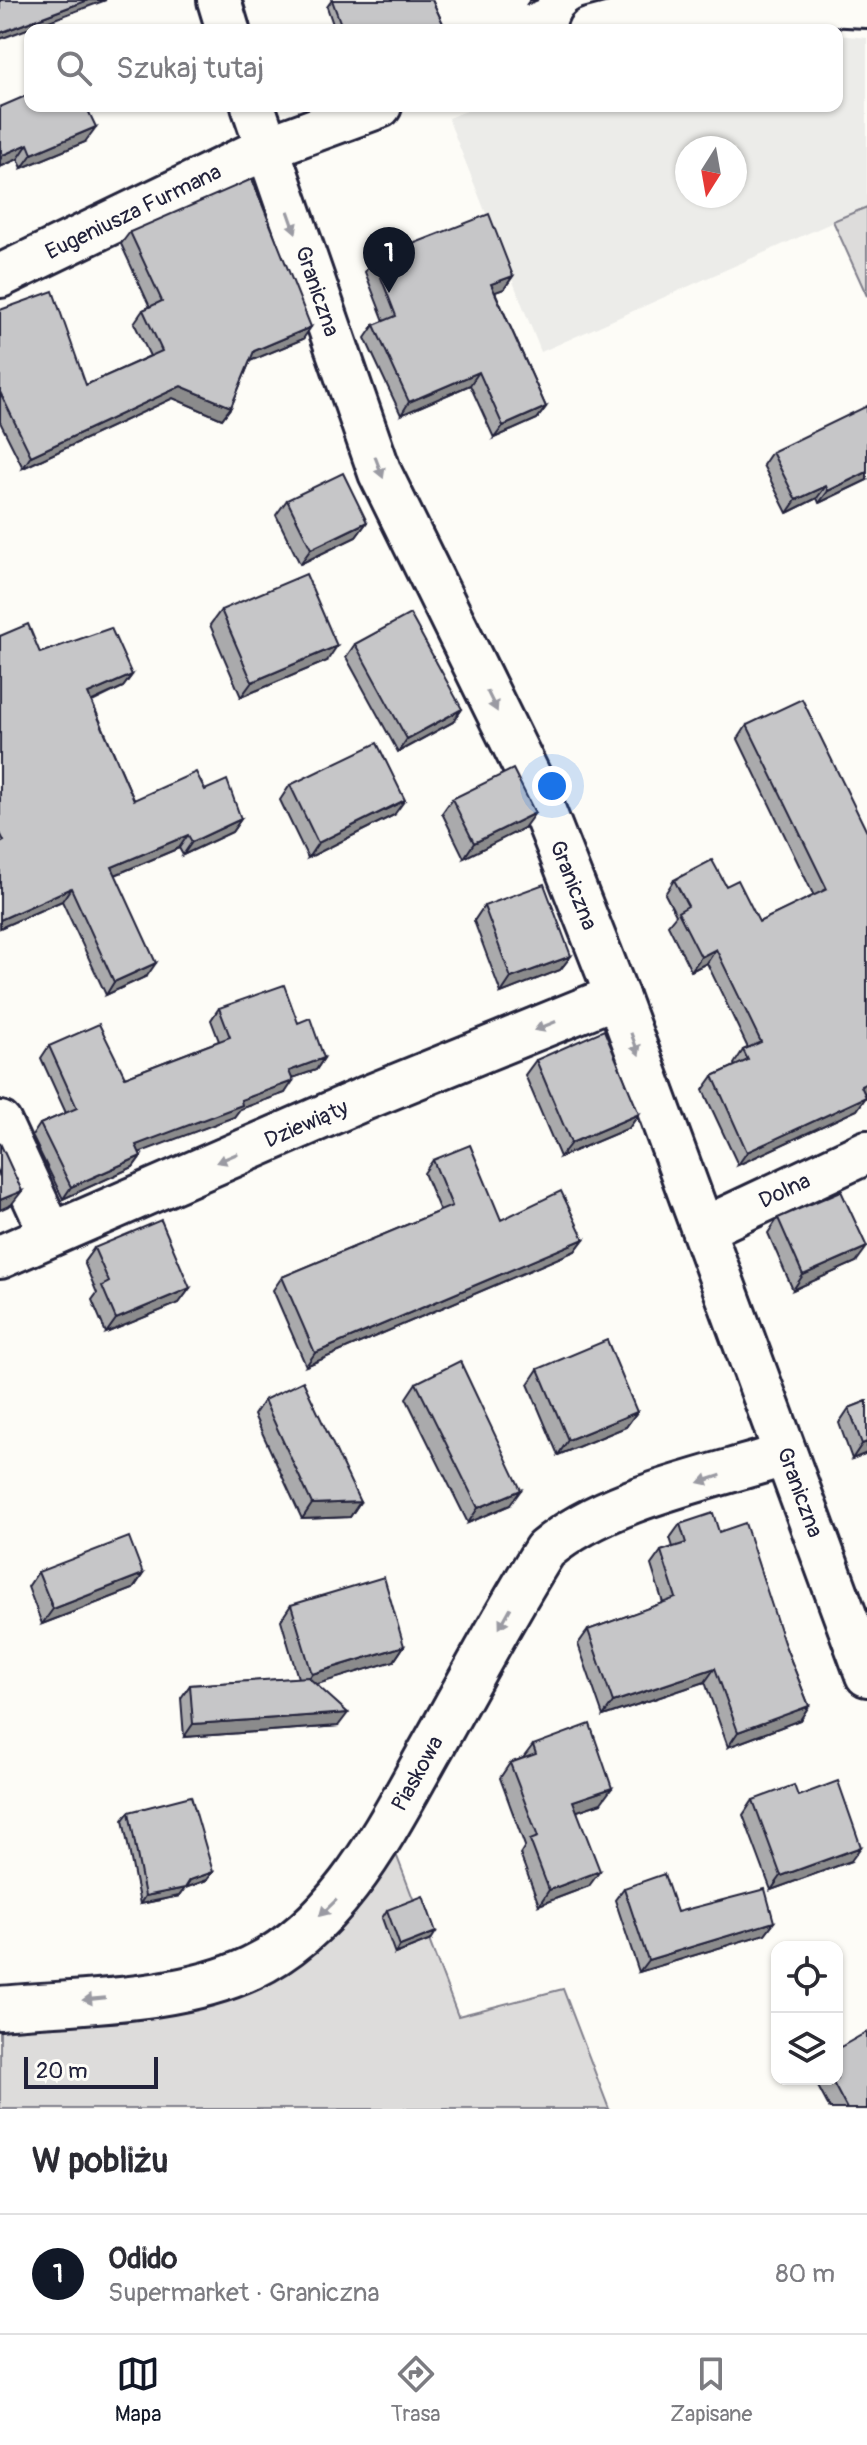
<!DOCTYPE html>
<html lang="pl">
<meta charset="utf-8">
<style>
body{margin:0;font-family:Pangolin,sans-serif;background:#f7f7f7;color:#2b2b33}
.controls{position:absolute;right:24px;bottom:24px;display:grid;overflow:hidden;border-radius:16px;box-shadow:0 2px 6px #0004}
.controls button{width:72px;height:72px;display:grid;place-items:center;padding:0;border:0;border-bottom:2px solid #e1e1e2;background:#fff;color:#2b2b33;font:40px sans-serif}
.compass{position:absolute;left:675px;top:136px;width:72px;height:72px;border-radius:50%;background:#fff;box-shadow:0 2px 6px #0004;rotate:191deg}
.scale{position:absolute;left:24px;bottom:20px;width:134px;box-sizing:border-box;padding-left:8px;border:4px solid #22223b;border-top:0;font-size:22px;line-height:28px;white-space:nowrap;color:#22223b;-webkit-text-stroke:6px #fdfcf7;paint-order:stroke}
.you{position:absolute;left:552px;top:786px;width:28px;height:28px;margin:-20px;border:6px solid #fff;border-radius:50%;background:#1a73e8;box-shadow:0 0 0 12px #1a73e833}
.badge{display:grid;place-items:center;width:52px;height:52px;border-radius:50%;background:#111827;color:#fff;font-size:26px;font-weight:700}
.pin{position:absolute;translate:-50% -66px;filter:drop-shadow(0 2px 4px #0008)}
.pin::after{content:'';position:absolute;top:42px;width:28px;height:24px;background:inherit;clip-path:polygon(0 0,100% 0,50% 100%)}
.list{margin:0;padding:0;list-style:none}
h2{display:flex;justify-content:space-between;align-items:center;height:104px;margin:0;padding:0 32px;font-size:34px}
h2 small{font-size:26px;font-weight:400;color:#7c7c81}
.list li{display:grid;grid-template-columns:52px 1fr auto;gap:24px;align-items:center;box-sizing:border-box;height:120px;padding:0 32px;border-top:2px solid #e1e1e2}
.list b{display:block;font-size:30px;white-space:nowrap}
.list p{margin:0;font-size:26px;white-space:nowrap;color:#7c7c81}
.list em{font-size:26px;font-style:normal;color:#7c7c81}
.icon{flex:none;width:44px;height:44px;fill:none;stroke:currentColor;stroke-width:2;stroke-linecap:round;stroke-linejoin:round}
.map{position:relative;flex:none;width:867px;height:2109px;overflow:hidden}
.search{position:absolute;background:#fff;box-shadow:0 2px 6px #0004;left:24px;right:24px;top:24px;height:88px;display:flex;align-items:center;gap:20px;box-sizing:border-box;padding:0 28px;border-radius:16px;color:#7c7c81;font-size:30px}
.sheet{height:224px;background:#fff}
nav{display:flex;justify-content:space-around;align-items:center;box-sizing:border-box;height:112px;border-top:2px solid #e1e1e2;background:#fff;font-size:22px;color:#7c7c81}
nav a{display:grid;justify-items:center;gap:4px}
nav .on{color:#111827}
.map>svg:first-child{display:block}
.built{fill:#ecece9;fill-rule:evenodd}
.green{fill:#dddcdb;stroke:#807f8b;stroke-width:2}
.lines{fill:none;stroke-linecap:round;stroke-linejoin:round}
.street-casing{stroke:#22223b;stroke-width:48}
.street{stroke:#fdfcf7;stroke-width:42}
.wall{fill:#aaaaac;stroke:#22223b;stroke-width:2}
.shaded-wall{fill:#8b8b8c;stroke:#22223b;stroke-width:2}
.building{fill:#c6c6c8;stroke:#22223b;stroke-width:2}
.oneway{fill:#9a9aa2}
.labels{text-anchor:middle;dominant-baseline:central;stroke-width:6;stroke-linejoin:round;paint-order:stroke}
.street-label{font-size:22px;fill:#22223b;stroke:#fdfcf7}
</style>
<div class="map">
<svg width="867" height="2109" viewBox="0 0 867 2109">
<rect width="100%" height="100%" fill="#fdfcf7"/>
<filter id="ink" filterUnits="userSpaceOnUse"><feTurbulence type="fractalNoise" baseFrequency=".0125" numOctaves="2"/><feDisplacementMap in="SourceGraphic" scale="16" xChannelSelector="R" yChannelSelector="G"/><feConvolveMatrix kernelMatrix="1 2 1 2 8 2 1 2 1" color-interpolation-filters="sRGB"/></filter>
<g filter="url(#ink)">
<!-- built -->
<path class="built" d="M837,35l30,3v169l-326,145 -93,-234 32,-12h357zM687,148h48v48h-48z"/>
<!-- green -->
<path class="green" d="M867,207v89l-34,-75z
M396,1854l62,162 105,-27 46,120h-609v-81l280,-54 37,-24z"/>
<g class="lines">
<defs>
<g id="street">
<path d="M219,0l9,30"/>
<path d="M589,30c91,-26 184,-30 278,-24"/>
<path id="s1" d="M253,106l127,367 155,315 82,208 250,679"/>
<path id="s2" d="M0,276l266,-128 114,-42"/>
<path d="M0,1123l51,111"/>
<path id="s3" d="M703,1229l164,-77"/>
<path id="s4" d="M0,1257l366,-159 251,-102"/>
<path id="s5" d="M0,2008c78,-7 180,-6 251,-40 87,-41 134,-137 179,-217 38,-67 74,-136 115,-201 61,-52 163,-71 239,-95"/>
</g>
</defs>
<!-- street casing -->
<use href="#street" class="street-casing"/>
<!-- street -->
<use href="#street" class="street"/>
</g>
<!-- wall -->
<path class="wall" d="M332,0h100l14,30h-111l-8,-23z
M0,107l85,35 -63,26 -4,-9 -18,8z
M130,232l173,107 -53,22 -19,46 -9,12 -49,-21 -150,70 -23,-46v-112l86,75 64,-29 -16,-33 9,-13 7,-3 -29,-63z
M374,259l139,17 -9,13 -9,3 51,115 -9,12 -43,19 -24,-53 -69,30 -36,-77 9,-13 10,-4 -19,-49z
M772,452l95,28 -48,23 -2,-5 -30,15 -24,-48z
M287,500l80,22 -11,15 -56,27 -24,-49z
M221,610l106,51 -86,36 -31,-72z
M0,636l40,17 92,22 -9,12 -31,15 42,98 71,-10 36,29 -9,13 -49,23 -4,-7 -64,27 32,101 -41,19 -44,-94 -62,27z
M355,644l107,65 -9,13 -55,30 -52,-95z
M747,725l120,107v260l-3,1 2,4 -9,13 -119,55 -35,-75 10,-14 22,-10 -1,-2 9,-14 5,-2 -41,-85 -16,8 -23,-46 8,-10 -11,-21 9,-14 52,6 33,36 55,-26 -76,-157z
M290,785l104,30 -86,43 -28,-58z
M452,799l72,29 -60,30 -22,-45z
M484,906l87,50 -11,14 -59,23 -27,-72z
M219,1008l79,15 26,35 -8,12 -24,8 -7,15 -45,16 -6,8 -95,35 2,4 -8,11 -70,32 -31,-63 8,-12 26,-11 -25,-55 8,-12 76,31 94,-36 -8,-21z
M536,1060l103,54 -10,14 -69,29 -35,-82z
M433,1160l68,60 83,19 -9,12 -269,115 -33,-76 9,-13 158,-66 -16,-38z
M778,1218l78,44 -63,28 -25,-57z
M94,1248l96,40 -11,15 -73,30 -14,-33 5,-7 -13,-31z
M538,1369l99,43 -11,15 -68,28 -30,-71z
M416,1383l94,122 -42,18 -62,-125z
M264,1400l96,102 -10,15 -48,2 -48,-104z
M867,1401v52l-15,6 -13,-36 10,-15z
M680,1524l39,8 65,111 25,63 -9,14 -72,27 -23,-65 -102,34 -25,-72 10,-14 75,-27 -12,-38 10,-14 12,-4 -3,-9z
M38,1572l105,2 -10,15 -91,35 -14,-37z
M291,1605l113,41 -10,15 -78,23 22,42 -154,11 -3,-39 9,-13 108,-7 -17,-58z
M533,1745l68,58 -24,8 12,75 -50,19 -19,-51 5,-8 -25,-68 10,-15 13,-5z
M798,1796l53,65 -80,29 -28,-75 10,-15z
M129,1812l84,60 -6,8 -22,8 -6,8 -39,8 -17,-84z
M624,1888l53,24 97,10 -9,12 -126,38 -24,-72z
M387,1910l44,30 -36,14 -13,-36z
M814,2079h23l30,30h-37z"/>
<!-- shaded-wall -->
<path class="shaded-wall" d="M88,0h18l-106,39v-6z
M530,0h8l-12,5z
M96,127l-11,15 -63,26 10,-14z
M28,144l-10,15 -18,8v-7l3,-5z
M513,276l-9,13 -22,8 9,-13z
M311,327l-8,12 -58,24 9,-12z
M479,372l-9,13 -69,30 8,-13z
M181,386l50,21 -9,12 -49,-21 -150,70 8,-12z
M546,407l-9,12 -43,19 9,-12z
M867,472v8l-48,23 9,-12z
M826,486l-9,12 -30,15 9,-13z
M367,522l-11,15 -56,27 11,-15z
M337,646l-10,15 -86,36 11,-15z
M132,675l-9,12 -44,20 9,-13z
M462,709l-9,13 -55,30 9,-13z
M405,800l-11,15 -86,43 10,-15z
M535,813l-11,15 -60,30 10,-15z
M241,819l-9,13 -49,23 9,-13z
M188,835l-9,13 -76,32 9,-13z
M71,888l-9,13 -62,27v-8z
M716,949l-9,14 -16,8 10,-14z
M571,956l-11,14 -59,23 10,-15z
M156,963l-9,13 -41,19 8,-13z
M324,1058l-8,12 -35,12 8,-11z
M293,1081l-8,12 -45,16 -6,8 -106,40 8,-12 105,-45z
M867,1083v9l-16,7 10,-13z
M866,1097l-9,13 -119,55 9,-13z
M639,1114l-10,14 -69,29 11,-14z
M141,1156l-8,11 -70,32 8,-12z
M22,1191l-11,14 -11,5v-10z
M584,1239l-9,12 -269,115 9,-13z
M867,1247l-11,15 -63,28 10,-15z
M190,1288l-11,15 -73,30 10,-14z
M637,1412l-11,15 -68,28 10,-15z
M867,1442v11l-15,6 10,-15z
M521,1490l-11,15 -42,18 10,-15z
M360,1502l-10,15 -48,2 10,-15z
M143,1574l-10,15 -91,35 11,-15z
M404,1646l-10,15 -93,28 11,-15z
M715,1668l-10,14 -102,34 10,-14z
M809,1706l-9,14 -72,27 10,-15z
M348,1713l-10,13 -154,11 9,-13z
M612,1788l-11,15 -38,13 10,-15z
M861,1847l-10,14 -80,29 10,-14z
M600,1871l-11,15 -50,19 10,-15z
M213,1872l-6,8 -22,8 5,-8z
M185,1888l-6,8 -39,8 5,-8z
M774,1922l-9,12 -126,38 9,-12z
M436,1932l-5,8 -36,14 5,-8z"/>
<!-- building -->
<path class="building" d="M0,0h88l-88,33z
M332,0h100l14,30h-103z
M30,94v12h56l10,21 -64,27 -4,-10 -25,11 -3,-8v-40z
M252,179l59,148 -57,24 -23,56 -50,-21 -150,70 -31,-64v-82l53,-19 33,94 76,-34 -19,-41 19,-9 -32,-69z
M489,214l24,62 -22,8 55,123 -43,19 -24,-54 -70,30 -35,-77 22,-9 -22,-57z
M867,406v66l-39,19 -2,-5 -30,14 -24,-48z
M343,473l24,49 -56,27 -24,-49z
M306,574l31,72 -85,36 -31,-72z
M410,614l52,95 -55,30 -52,-95z
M28,624l12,29 71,-25 21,47 -44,19 46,106 62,-28 9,18 22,-10 14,39 -49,23 -4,-7 -76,32 44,96 -42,19 -43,-94 -71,32v-77l4,-2 -4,-8v-197z
M802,699l65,133v251l-6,3 5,11 -119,55 -34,-76 35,-16 -5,-10 18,-8 -45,-93 -15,8 -23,-45 10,-6 -14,-26 38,-20 14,26 12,-6 21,42 68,-33 -80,-164z
M377,743l28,57 -87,43 -28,-58z
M513,769l22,44 -61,30 -22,-44z
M544,884l27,72 -60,22 -27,-72z
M284,985l14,38 12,-5 14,40 -35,13 4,10 -52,19 1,5 -106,40 5,11 -70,31 -31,-63 37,-16 -28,-62 50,-22 26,53 105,-40 -11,-29z
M604,1030l35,84 -68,29 -35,-83z
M0,1143l22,48 -22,9z
M470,1145l31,75 60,-29 23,48 -269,114 -33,-76 170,-71 -19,-46z
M841,1191l26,56 -64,28 -25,-57z
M161,1220l29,68 -74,31 -14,-33 7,-4 -15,-34z
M607,1340l30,72 -69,28 -30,-71z
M460,1361l61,129 -43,18 -62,-125z
M303,1381l57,121 -48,2 -48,-104z
M867,1401v41l-5,2 -13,-36z
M713,1513l6,19 26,-9 39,120 25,63 -71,26 -23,-64 -102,34 -25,-72 88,-32 -15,-47 25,-8 -6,-19z
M129,1537l14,37 -90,35 -15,-37z
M384,1577l20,69 -92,28 -21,-69z
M308,1677l40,36 -155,11 -3,-39z
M590,1724l22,64 -39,13 27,70 -51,19 -19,-50 8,-3 -28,-74 26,-9 -3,-9z
M838,1781l23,66 -80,29 -28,-76 41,-15 4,11z
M191,1796l22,76 -23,8 -5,8 -40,8 -16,-84z
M664,1874l13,38 88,-23 9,33 -126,38 -24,-72z
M423,1896l13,36 -36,14 -13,-36z
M867,2032v77h-20l-16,-30h6v-30z"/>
<!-- one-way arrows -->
<defs><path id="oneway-solid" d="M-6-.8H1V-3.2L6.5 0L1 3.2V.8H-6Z" transform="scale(2)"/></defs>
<g class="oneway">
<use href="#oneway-solid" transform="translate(292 222) rotate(71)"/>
<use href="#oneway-solid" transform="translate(379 467) rotate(69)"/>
<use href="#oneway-solid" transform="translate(492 701) rotate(64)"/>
<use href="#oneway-solid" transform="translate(545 1026) rotate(158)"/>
<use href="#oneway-solid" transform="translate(635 1044) rotate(70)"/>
<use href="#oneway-solid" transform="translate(227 1158) rotate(157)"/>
<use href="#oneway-solid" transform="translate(710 1479) rotate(162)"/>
<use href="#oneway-solid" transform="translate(505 1618) rotate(119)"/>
<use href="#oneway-solid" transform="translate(328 1908) rotate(136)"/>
<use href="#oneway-solid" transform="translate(94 1999) rotate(174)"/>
</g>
</g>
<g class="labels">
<!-- street labels -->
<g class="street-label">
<text stroke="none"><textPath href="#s2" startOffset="148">Eugeniusza Furmana</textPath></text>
<text stroke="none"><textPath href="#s1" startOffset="196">Graniczna</textPath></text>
<text stroke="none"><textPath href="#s1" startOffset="844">Graniczna</textPath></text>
<text stroke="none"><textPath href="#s4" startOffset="334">Dziewiąty</textPath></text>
<text stroke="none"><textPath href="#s3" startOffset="90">Dolna</textPath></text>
<text stroke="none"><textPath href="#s1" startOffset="1492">Graniczna</textPath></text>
<text stroke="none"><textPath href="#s5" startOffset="516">Piaskowa</textPath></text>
</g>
</g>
</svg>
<div class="controls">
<button><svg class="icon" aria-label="locate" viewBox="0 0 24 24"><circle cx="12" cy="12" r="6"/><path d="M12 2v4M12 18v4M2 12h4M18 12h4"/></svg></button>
<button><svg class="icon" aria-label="layers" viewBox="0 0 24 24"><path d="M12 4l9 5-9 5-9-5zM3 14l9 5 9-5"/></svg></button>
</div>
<svg class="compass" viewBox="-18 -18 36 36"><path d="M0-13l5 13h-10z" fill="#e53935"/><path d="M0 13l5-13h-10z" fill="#7c7c81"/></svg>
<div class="scale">20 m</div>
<div class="you"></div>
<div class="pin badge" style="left:389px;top:293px">1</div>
<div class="search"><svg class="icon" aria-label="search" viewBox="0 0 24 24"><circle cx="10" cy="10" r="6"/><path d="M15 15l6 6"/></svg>Szukaj tutaj</div>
</div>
<section class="sheet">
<h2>W pobliżu<small></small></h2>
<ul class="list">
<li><span class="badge">1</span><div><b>Odido</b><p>Supermarket · Graniczna</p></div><em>80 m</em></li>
</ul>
</section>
<nav>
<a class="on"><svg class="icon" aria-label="map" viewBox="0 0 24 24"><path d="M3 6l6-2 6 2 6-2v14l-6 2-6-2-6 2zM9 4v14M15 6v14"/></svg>Mapa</a>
<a><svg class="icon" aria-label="directions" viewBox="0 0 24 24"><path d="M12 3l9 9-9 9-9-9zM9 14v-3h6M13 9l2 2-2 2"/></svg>Trasa</a>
<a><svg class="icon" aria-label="saved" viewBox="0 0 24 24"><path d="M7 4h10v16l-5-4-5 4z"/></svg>Zapisane</a>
</nav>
